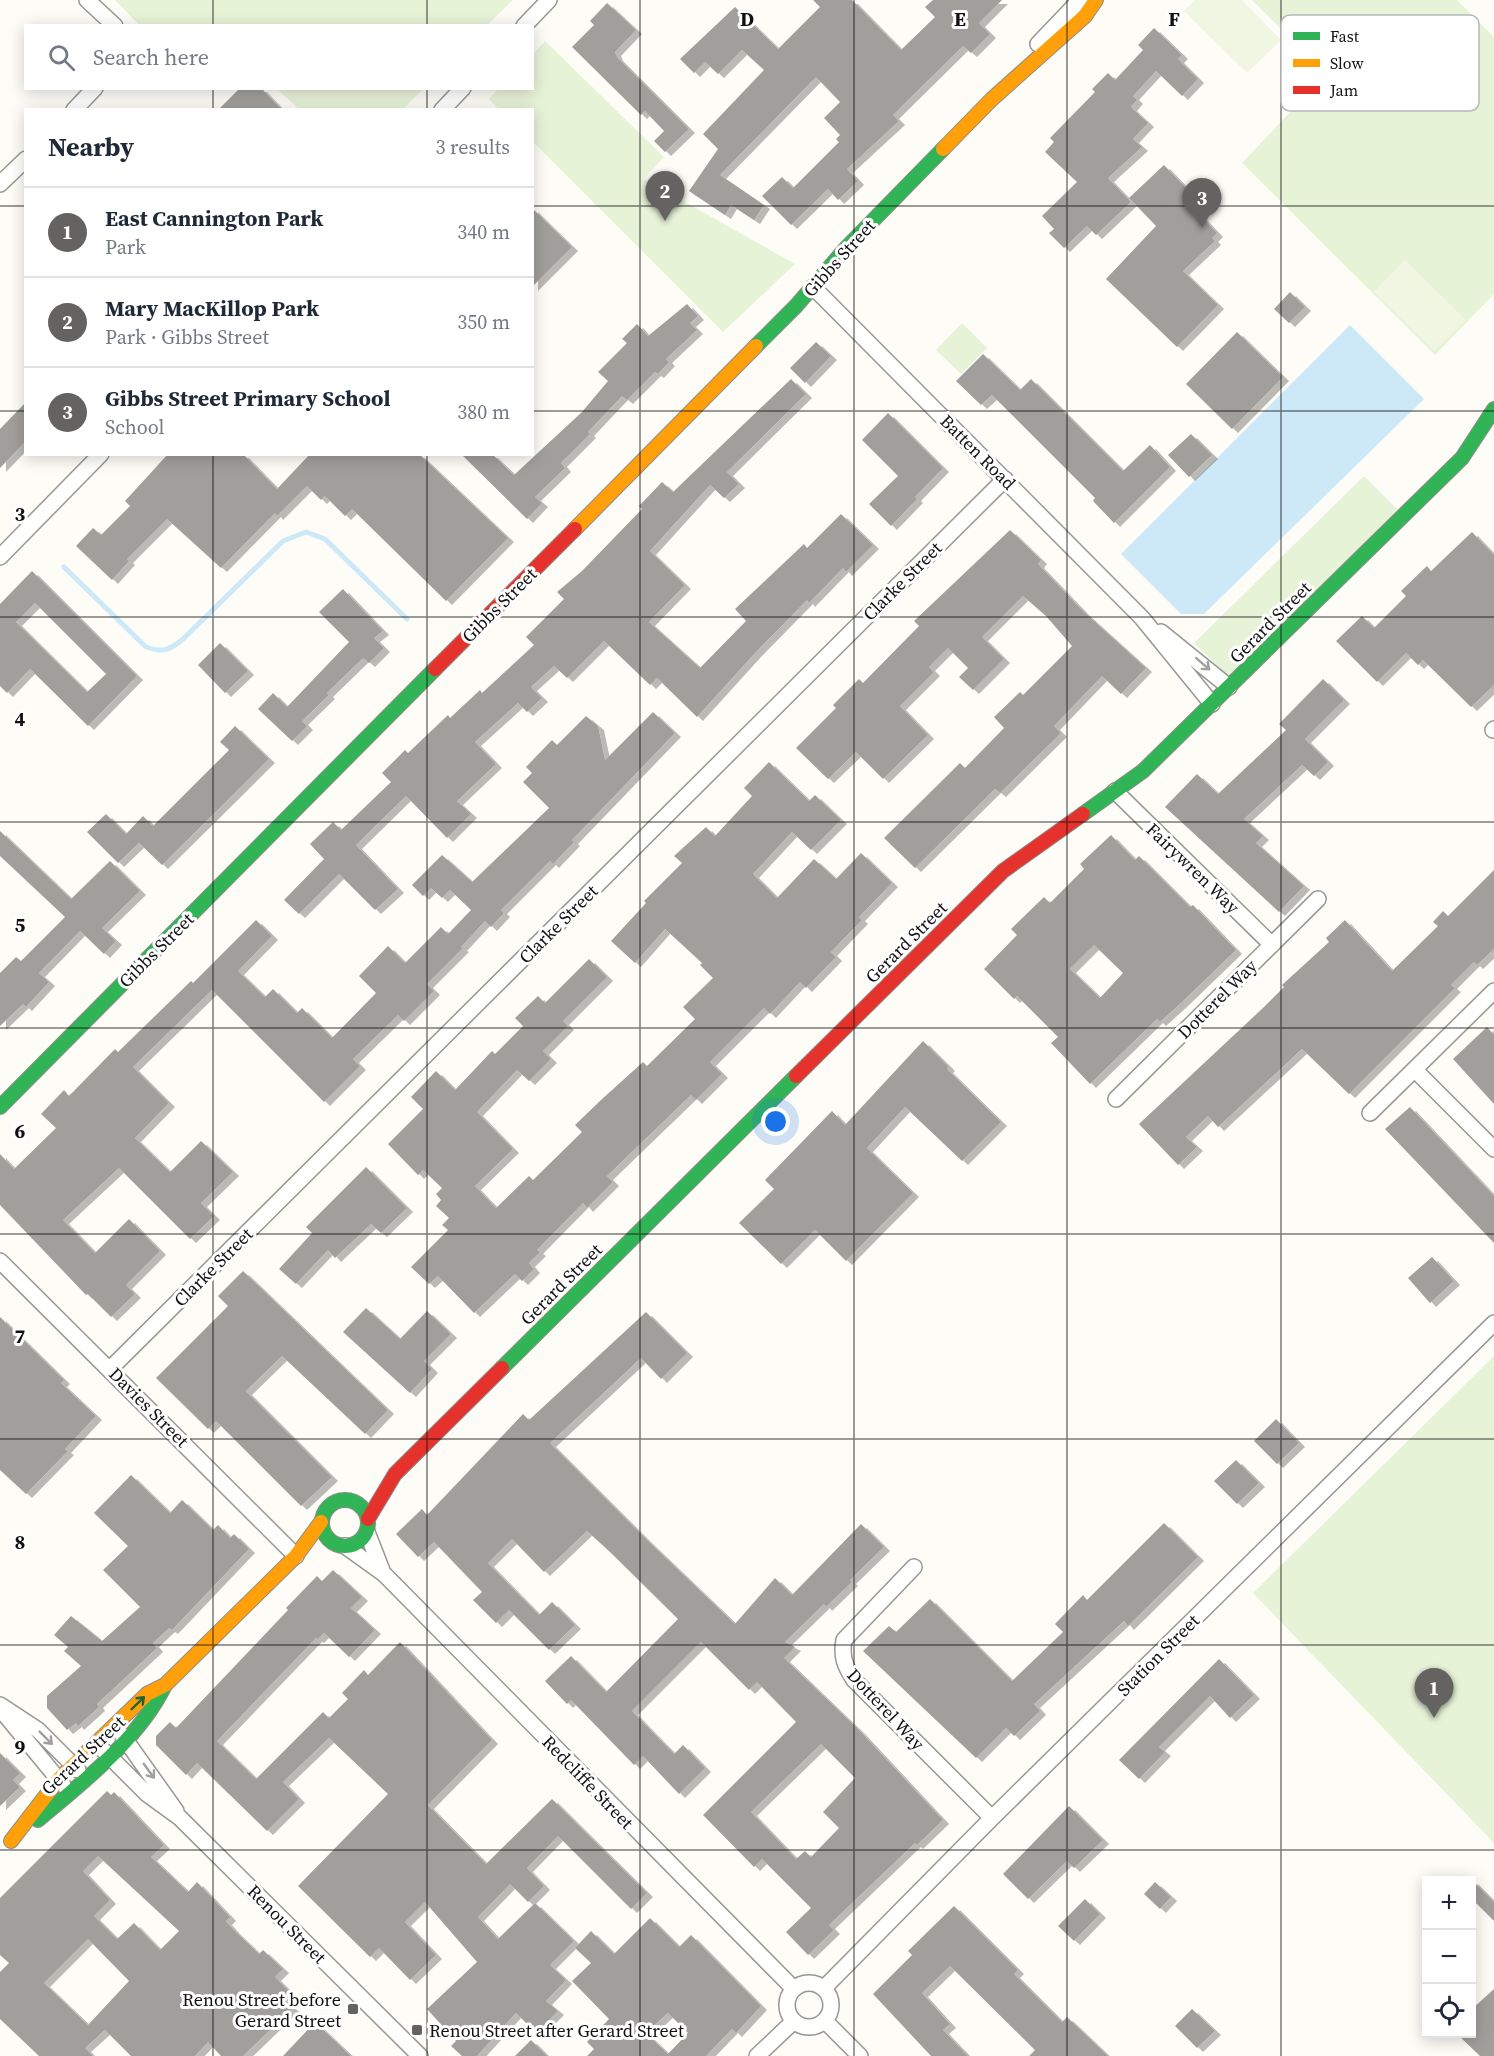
<!DOCTYPE html>
<meta charset="utf-8">
<style>
body{margin:0;font-family:"Source Serif 4",serif;background:#f6f6f7;color:#1f2937}
.controls{position:absolute;right:18px;bottom:18px;display:grid;overflow:hidden;border-radius:0px;box-shadow:0 3px 15px #0003}
.controls button{width:54px;height:54px;display:grid;place-items:center;padding:0;border:0;border-bottom:2px solid #e0e1e3;background:#fff;color:#1f2937;font:30px sans-serif}
.you{position:absolute;left:776px;top:1122px;width:21px;height:21px;margin:-15px;border:4px solid #fff;border-radius:50%;background:#1a73e8;box-shadow:0 0 0 9px #1a73e833}
.badge{display:grid;place-items:center;width:39px;height:39px;border-radius:50%;background:#646362;color:#fff;font-size:20px;font-weight:700}
.pin{position:absolute;translate:-50% -50px;filter:drop-shadow(0 2px 3px #0008)}
.pin::after{content:'';position:absolute;top:32px;width:21px;height:18px;background:inherit;clip-path:polygon(0 0,100% 0,50% 100%)}
.list{margin:0;padding:0;list-style:none}
h2{display:flex;justify-content:space-between;align-items:center;height:78px;margin:0;padding:0 24px;font-size:26px}
h2 small{font-size:20px;font-weight:400;color:#747a83}
.list li{display:grid;grid-template-columns:39px 1fr auto;gap:18px;align-items:center;box-sizing:border-box;height:90px;padding:0 24px;border-top:2px solid #e0e1e3}
.list b{display:block;font-size:22px;white-space:nowrap}
.list p{margin:0;font-size:20px;white-space:nowrap;color:#747a83}
.list em{font-size:20px;font-style:normal;color:#747a83}
.icon{flex:none;width:33px;height:33px;fill:none;stroke:currentColor;stroke-width:2;stroke-linecap:round;stroke-linejoin:round}
.map{position:relative;flex:none;width:1494px;height:2056px;overflow:hidden}
.search{position:absolute;background:#fff;box-shadow:0 3px 15px #0003;left:24px;top:24px;width:510px;height:66px;display:flex;align-items:center;gap:15px;box-sizing:border-box;padding:0 21px;border-radius:0px;color:#747a83;font-size:22px}
.panel{position:absolute;background:#fff;box-shadow:0 3px 15px #0003;left:24px;top:108px;width:510px;height:348px;border-radius:0px}
.map>svg:first-child{display:block}
.green{fill:#e7f3d7}
.pitch{fill:#f0f6e1}
.water{fill:#cde8f7}
.lines{fill:none;stroke-linecap:round;stroke-linejoin:round}
.stream{stroke:#cde8f7;stroke-width:5}
.building{fill:#a19f9c;fill-rule:evenodd;filter:url(#shadow)}
.street-casing{stroke:#979795;stroke-width:18}
.fast-casing{stroke:#8e8d8b;stroke-width:16}
.slow-casing{stroke:#8e8d8b;stroke-width:16}
.jam-casing{stroke:#8e8d8b;stroke-width:16}
.street{stroke:#fffffe;stroke-width:15}
.fast{stroke:#30b455;stroke-width:14}
.slow{stroke:#ff9f0a;stroke-width:14}
.jam{stroke:#e5322d;stroke-width:14}
.oneway{stroke:#a0a09f}
.oneway2{stroke:#206233}
.grid{fill:none;stroke:#111;stroke-width:1.5;stroke-opacity:0.55}
.poi-dot{fill:#646362;stroke:#fff;stroke-width:2}
.labels{text-anchor:middle;dominant-baseline:central;stroke-width:6;stroke-linejoin:round;paint-order:stroke}
.street-label{font-size:18px;fill:#111;stroke:#fff}
.poi-label{font-size:18px;fill:#111;stroke:#fff;text-anchor:end}
.key{fill:#fff;stroke:#b8b8b8;stroke-width:1.5}
.key-label{font-size:16px;fill:#111}
.grid-label{font-size:20px;text-anchor:middle;font-weight:bold;fill:#111;stroke:#fff;stroke-width:6;stroke-linejoin:round;paint-order:stroke}
</style>
<div class="map">
<svg width="1494" height="2056" viewBox="0 0 1494 2056">
<defs>
<filter id="shadow"><feDropShadow dx="6" dy="4" stdDeviation="0" flood-color="#0004"/></filter>
</defs>
<rect width="100%" height="100%" fill="#fdfcf7"/>
<!-- green -->
<path class="green" d="M115,0h398l-26,25 -347,1z
M1252,0h205l37,37v257l-59,61 -193,-192 84,-89z
M545,41l119,116 -20,22 151,85 -72,68 -190,-190 -1,-32 -33,-1 -10,-10 9,-10 34,-1 1,-34z
M277,89h146l-21,21 -103,-1z
M962,323l25,25 -26,26 -25,-24z
M1364,476l34,34 -169,167 -35,-34z
M1494,1356v487l-241,-250z"/>
<!-- pitch -->
<path class="pitch" d="M1195,0h47l39,40 -34,33 -63,-62z
M1405,260l61,60 -32,31 -60,-59z"/>
<!-- water -->
<path class="water" d="M1350,325l74,74 -220,215h-23l-60,-60z"/>
<g class="lines">
<!-- stream -->
<path class="stream" d="M64,567l82,80c17,6 24,3 37,-8l100,-98 23,-9 19,7 82,80"/>
</g>
<!-- building -->
<path class="building" d="M813,0h39l49,50 34,-33 -10,-10 8,-7h69l-23,23 11,11 -19,19 -8,-7 -70,69 6,6 -52,48 11,12 -20,19 -10,-11 -37,36 -29,-29 20,-19 11,11 46,-46 -3,-3 4,-4 -16,-17 16,-16 -24,-25 -96,98 44,30 -10,15 -23,-15 -6,10 -36,-24 29,-42 -15,-15 61,-64 -22,-20 -24,24 -13,-12 -11,11 -14,-14 55,-52 43,42 42,-42z
M607,3l29,27 -21,22 2,5 72,72 -24,23 -11,-11 10,-10 -19,-20 -4,4 -69,-68 22,-22 -4,-4z
M1154,28l28,27 -4,4 20,20 -16,17 -26,-25 -23,25 4,4 -6,7 17,16 -15,16 9,8 -34,31 23,24 -35,33 -9,-9 -23,22 -15,-15 5,-4 -12,-13 35,-34 -32,-30 9,-10 -4,-4 45,-46 -3,-3 16,-16 7,7 28,-30 -5,-5z
M240,88h21l21,22h-64z
M1164,165l25,26 -6,6 34,36 -5,5 3,3 -32,30 35,34 -41,42 -71,-68 50,-53 -27,-28z
M532,208l40,39 -40,40z
M1290,292l15,15 -16,16 -15,-14z
M687,304l11,12 -8,7 7,7 -31,29 3,3 -11,12 -3,-2 -28,28 -5,-4 -34,36 2,2 -29,29 4,5 -30,29 7,6 -15,16 -66,-65h31l22,21 68,-63 26,-31 -10,-9 29,-29 -5,-4 15,-15 11,12z
M1237,332l46,45 -51,52 -46,-45z
M816,342l15,14 -26,27 -15,-15z
M983,354l37,36 11,-11 92,92 27,-26 20,22 -56,56 -21,-22 2,-3 -103,-103 -11,10 -25,-24z
M791,379l15,15 -79,78 12,12 -15,14 -14,-13 -60,66 35,34 -36,37 51,46 46,-47 -11,-12 69,-65 3,4 34,-34 32,31 -27,27 -3,-4 -34,35 -2,-3 -52,53 -58,64 -40,-39 -7,7 -46,-44 -37,37 -13,-12 -23,21 11,11 -15,14 -9,-9 -43,39 21,22 -39,37 14,13 -24,24 -41,-42 -50,49 42,44 -23,21 -36,-36 -40,40 -15,-14 40,-41 -14,-15 23,-22 8,8 50,-48 -9,-9 23,-23 3,3 40,-38 2,3 30,-28 2,3 52,-48 -8,-8 38,-38 -7,-7 25,-21 60,-62 -3,-3 23,-24 11,10z
M26,402v39l-26,27v-39z
M888,413l55,55 -28,29 2,2 -26,27 -22,-22 29,-28 -36,-36z
M1191,434l21,21 -23,22 -21,-22z
M168,454h75l34,35 33,-35h109l89,84 -62,63 -94,-92 -7,7 -20,-20 -4,4 -14,-14 -30,30 -2,-3 -54,55 -54,-49 -40,40 2,2 -17,19 -36,-34 17,-18 8,7 29,-29 -5,-5z
M1010,530l31,30 -3,4 45,47 63,57 -25,26 -19,-18 -48,50 7,7 -61,60 -5,-4 -80,79 -31,-30 76,-75 5,5 39,-40 -10,-11 26,-25 3,3 49,-49 -26,-30 -23,-20 -41,41 22,22 -31,31 -14,-13 9,-9 -20,-20 -19,19 5,5 -34,34 28,29 -45,44 -27,-27 -28,27 -32,-31 40,-40 -3,-3 26,-26 4,4 56,-57 -5,-5z
M1472,532l22,23v130l-23,22 -48,-47 -5,5 -12,-12 -29,29 -41,-41 26,-25 12,12 32,-32 -5,-5 26,-25 4,5z
M32,571l105,105 -49,50 -58,-57 -23,24 -7,-7v-82zM35,603l71,71 -19,18 -71,-70z
M343,589l40,42 -9,7 10,10 -15,15 -6,-5 -36,35 2,2 -27,26 5,5 -15,15 -34,-32 15,-16 14,14 62,-65 -30,-30z
M220,643l28,28 -23,22 -27,-28z
M1323,679l21,21 -39,39 23,23 -14,14 -12,-11 -58,54 19,17 -7,7 48,43 -25,26 -114,-105 32,-33 21,20 68,-64 -7,-6z
M653,712l22,21 -103,107 2,2 -21,22 -3,-3 -49,49 3,3 -13,14 -6,-6 -24,26 2,1 -36,36 7,7 -30,30 -6,-6 -45,44 7,7 -36,36 -112,-112 -79,77 36,36 -34,35 35,34 31,-31 32,31 -32,31 13,13 -24,23 -71,-71 -56,52 32,33 34,-34 31,32 -34,34 9,9 -24,23 -23,-23 -2,1 -86,-90v-51l14,15 42,-41 -15,-14 23,-24 5,6 46,-47 3,3 73,-71 2,2 63,-63 16,16 -34,35 27,26 8,-8 24,24 5,-5 30,30 44,-45 -17,-17 29,-30 17,17 36,-36 7,7 23,-24 -21,-20 -8,8 -11,-10 -8,8 -11,-11 30,-30 30,27 77,-74 -26,-26 9,-9 -6,-6 26,-27 5,5 29,-29 12,10 7,34z
M235,726l34,33 -107,106 -23,-22 -21,20 -31,-31 19,-18 20,20 17,-18 10,10 76,-76 -9,-8z
M769,762l40,39 6,-6 26,25 -30,30 -19,-18 -39,42 24,24 37,-39 22,20 25,-26 31,30 -33,34 3,3 -31,32 5,5 -30,31 -6,-6 -30,32 -6,-6 -54,54 12,12 -26,26 -5,-5 -84,81 6,6 -26,26 -4,-5 -46,47 3,2 -11,11 5,6 -12,12 -7,-7 -41,39 -36,-37 -9,8 -18,-17 37,-37 -6,-5 7,-7 -13,-12 5,-6 -5,-6 6,-6 -19,-18 -5,5 -30,-31 35,-35 -12,-12 25,-26 19,19 37,-39 3,3 28,-28 -8,-8 23,-22 7,7 44,-44 18,18 -44,44 5,5 -25,25 8,8 -22,22 -12,-11 -40,42 36,37 -38,37 21,22 33,-32 4,4 49,-48 -7,-7 26,-25 42,-38 4,4 48,-47 -12,-12 30,-29 -13,-13 2,-2 -37,-34 -30,34 -24,-22 35,-38 -2,-2 38,-38 -8,-7 32,-29 9,9 37,-40 -8,-8z
M0,831l71,68 39,-38 30,30 -38,37 14,13 -12,13 -24,-23 -41,42 10,9 -23,25 -3,-3 -23,22v-53l16,-16 5,4 44,-44 -65,-61z
M1111,835l24,25 4,-4 51,51 3,-2 43,45 -55,53 -21,19 -3,-3 -67,65 -39,-41 7,-6 -41,-41 -3,3 -30,-30 33,-34 -6,-6 33,-32 6,6 34,-34 -4,-5zM1094,945l29,28 -23,25 -30,-29z
M1494,870v79l-17,16 -3,-3 -23,23 4,3 -106,106 -47,-45 -84,78 -10,-11 -22,21 11,10 -19,18 -39,-41 125,-117 20,-20 -2,-2 47,-43 -3,-4 19,-18 47,51 46,-45 -5,-4 10,-11 5,5z
M1487,1027l7,8v69l-41,-45z
M923,1041l26,26 -2,2 54,53 -39,39 -57,-54 -38,41 46,45 -67,68 -31,-31 -34,34 -42,-41 35,-34 -9,-9 67,-69 13,14z
M1410,1107l84,89v47l-109,-114z
M366,1167l41,41 -26,25 -10,-9 -36,34 -7,-8 -32,34 -17,-15 33,-36 -6,-6z
M1432,1257l22,24 -24,22 -22,-25z
M243,1271l145,139 -23,24 -83,-78 -36,35 86,86 -31,29 -85,-85 -8,8 -52,-51 72,-72 -10,-10z
M366,1308l34,31 27,-28 24,23 -27,27 8,8 -22,24 -67,-61z
M646,1312l41,41 -26,26 -20,-21 -91,85 95,95 90,86 40,-46 17,17 69,-71 23,23 -34,33 2,2 -26,25 -2,-3 -39,38 10,5 -11,11 75,72 84,90 -26,25 -2,-2 -86,82 5,5 -26,25 -22,-23 25,-24 -49,-49 -8,8 -51,-52 93,-93 -39,-40 -8,8 -48,-48 -69,69 42,43 9,-9 22,23 -26,26 -36,-38 -9,9 -63,-65 -4,4 -22,-23 26,-25 35,36 72,-73 -68,-67 -23,-21 -43,41 -32,-33 -24,24 51,52 13,-13 23,23 -26,25 -40,-40 -13,13 -23,-23 9,-8 -48,-50 -16,15 -22,-23 26,-25 5,6 96,-101 6,6zM821,1744l34,34 -32,34 16,16 -28,29 -6,-6 -9,8 -45,-47z
M0,1317l64,63 -3,3 35,33 -31,33 3,2 -42,43 -26,-24z
M1276,1419l23,24 -22,21 -23,-23z
M1236,1460l23,23 -22,21 -23,-23z
M131,1475l39,38 12,-13 31,30 5,-5 12,13 4,-4 15,15 -77,81 -3,-2 -16,15 4,5 -60,56 2,3 -21,19 -2,-3 -9,7 -20,-22v-12l34,-30 -17,-15 4,-4 -14,-12 17,-19 31,25 38,-34 -37,-37 25,-24 -34,-33z
M1164,1523l34,34 -70,69 -4,-5 -90,83 6,7 -26,25 -8,-8 -30,30 -113,-107 26,-25 7,6 34,-33 82,82 51,-49 -8,-8 28,-29 4,5z
M333,1570l29,27 -11,11 24,22 -26,27 -25,-24 -6,6 -2,-1 -99,103 39,38 67,-67 6,6 19,-19 -6,-6 22,-23 4,5 32,-33 92,98 -64,65 58,59 66,-65 95,94 -16,16 -73,-73 -31,32 17,18 -16,16 -18,-18 -32,33 20,22 37,-36 39,38 -24,24 16,15 -20,21 12,10 -22,22 -20,-20 -39,43h-15l-11,-10 5,-5 -29,-32 50,-47 -52,-60 -20,20 31,33 -26,25 -31,-32 -9,9 -72,-71 90,-92 -59,-56 -46,44 16,17 -32,32 -70,-68 -11,12 -30,-30v-9l14,-14 6,6 112,-118 -2,-2 31,-32 5,5z
M1219,1659l35,36 -24,23 -20,-22 -51,51 6,5 -26,27 -20,-19z
M0,1753l20,20 -7,7 7,7 -20,19z
M107,1791l4,4 3,-3 50,53 -13,12 37,35 9,-10 33,35 -4,4 8,9 25,24 4,-4 20,19 -8,8 17,17 -7,6 8,8 -50,48h-22l-13,-14 -13,14h-64l-26,-26 -20,18 8,8h-54l-39,-37v-47l9,-9 -9,-8v-57zM98,1856l81,75 -19,19 -26,-27 -17,16 -23,-23 16,-16 -27,-29zM88,1939l41,42 -41,44 -44,-42z
M1069,1806l34,34 -29,28 -7,-7 -39,38 -25,-25z
M1472,1880l22,22v19l-22,-22z
M1155,1882l16,15 -11,12 -16,-15z
M1085,1899l15,15 -26,27 -16,-15z
M954,1906l64,64 -4,4 48,48 5,-5 41,39h-79l6,-6 -85,-84 -28,27 28,31 -7,6 25,26h-37l-58,-62 39,-39 -4,-4z
M650,1918l29,29 12,-12 70,71 -25,27 -4,-4 -26,27h-119l7,-7 -7,-7 22,-23 -37,-38 19,-18 -16,-15 16,-17 23,23zM668,2013l20,20 -20,21 -22,-21z
M1494,1989v67h-14l-23,-22h15v-25z
M1192,2009l23,22 -18,17 -22,-22z
M315,2022l36,34h-68z
M531,2040l16,16h-32z"/>
<g class="lines">
<defs>
<path id="street" d="M87,0l28,26
M524,26l25,-26
M1038,44l42,-44
M74,110l21,-22
M442,110l21,-22
M0,184l26,-25
M813,287l329,331 70,86
M0,557l101,-103
M1161,632l68,55
M1493,730l1,-1
M1115,791l157,154
M1415,1070l79,79
M1116,1099l202,-200
M1370,1113l124,-122
M0,1261l296,295
M111,1368l894,-889
M367,1532l16,41
M345,1546l39,28 410,415
M914,1567l-70,73c-3,17 1,26 10,40l138,138
M0,1705l38,25 40,40
M2,1711l61,74
M122,1735l54,76
M103,1750l44,44 33,24 240,238
M787 2005a22 22 0 1 1 44 0a22 22 0 1 1-44 0Z
M824,1988l168,-170 502,-495
M825,2021l35,35
M757,2056l37,-35"/>
<path id="fast" d="M756,346l40,-40 51,-59 96,-98
M1083,814l60,-43 319,-313 32,-49
M0,1107l435,-438
M502,1368l294,-292
M322 1523a23 23 0 1 1 46 0a23 23 0 1 1-46 0Z
M38,1820c45,-38 101,-81 127,-135"/>
<path id="slow" d="M943,149l49,-50 93,-83 11,-16
M575,529l181,-183
M11,1841l47,-61 89,-86 18,-9 131,-129 25,-34"/>
<path id="jam" d="M435,669l140,-140
M796,1076l207,-205 80,-57
M368,1519l27,-45 107,-106"/>
</defs>
<!-- street casing -->
<use href="#street" class="street-casing"/>
<!-- fast casing -->
<use href="#fast" class="fast-casing"/>
<!-- slow casing -->
<use href="#slow" class="slow-casing"/>
<!-- jam casing -->
<use href="#jam" class="jam-casing"/>
<!-- street -->
<use href="#street" class="street"/>
<!-- fast -->
<use href="#fast" class="fast"/>
<!-- slow -->
<use href="#slow" class="slow"/>
<!-- jam -->
<use href="#jam" class="jam"/>
</g>
<!-- one-way arrows -->
<defs><path id="oneway-shaft" d="M-6 0H5M1.5-3L5.5 0L1.5 3" fill="none" stroke-width="1.6" stroke-linecap="round" stroke-linejoin="round" transform="scale(1.5)"/></defs>
<g class="oneway">
<use href="#oneway-shaft" transform="translate(1203 664) rotate(41)"/>
<use href="#oneway-shaft" transform="translate(46 1738) rotate(45)"/>
<use href="#oneway-shaft" transform="translate(149 1771) rotate(54)"/>
</g>
<use class="oneway2" href="#oneway-shaft" transform="translate(138 1703) rotate(-44)"/>
<!-- grid -->
<path class="grid" d="M213,0v26M427,0v26M640,0v2056M854,0v2056M1067,0v2056M1281,0v2056M213,88v22M427,88v22M0,206h26M532,206h962M0,411h26M532,411h962M213,454v1602M427,454v1602M0,617h1494M0,822h1494M0,1028h1494M0,1234h1494M0,1439h1494M0,1645h1494M0,1850h1494"/>
<!-- markers -->
<g class="poi-dot">
<rect x="347" y="2003" width="12" height="12" rx="3"/>
<rect x="411" y="2024" width="12" height="12" rx="3"/>
</g>
<g class="labels">
<!-- street labels -->
<g class="street-label">
<text transform="translate(839 258) rotate(-48)">Gibbs Street</text>
<text transform="translate(978 452) rotate(45)">Batten Road</text>
<text transform="translate(902 581) rotate(-45)">Clarke Street</text>
<text transform="translate(499 605) rotate(-45)">Gibbs Street</text>
<text transform="translate(1270 622) rotate(-45)">Gerard Street</text>
<text transform="translate(1193 868) rotate(44)">Fairywren Way</text>
<text transform="translate(558 924) rotate(-45)">Clarke Street</text>
<text transform="translate(906 942) rotate(-45)">Gerard Street</text>
<text transform="translate(156 950) rotate(-45)">Gibbs Street</text>
<text transform="translate(1217 999) rotate(-45)">Dotterel Way</text>
<text transform="translate(213 1267) rotate(-45)">Clarke Street</text>
<text transform="translate(561 1284) rotate(-45)">Gerard Street</text>
<text transform="translate(149 1407) rotate(45)">Davies Street</text>
<text transform="translate(1158 1655) rotate(-45)">Station Street</text>
<text transform="translate(886 1709) rotate(47)">Dotterel Way</text>
<text transform="translate(83 1755) rotate(-43)">Gerard Street</text>
<text transform="translate(588 1782) rotate(46)">Redcliffe Street</text>
<text transform="translate(287 1924) rotate(45)">Renou Street</text>
</g>
<!-- poi labels -->
<g class="poi-label">
<text x="341" y="1999">Renou Street before<tspan x="341" dy="21">Gerard Street</tspan></text>
<text x="429" y="2030" text-anchor="start">Renou Street after Gerard Street</text>
</g>
</g>
<!-- legend -->
<rect x="1281" y="15" width="198" height="96" rx="9" class="key"/>
<rect x="1293" y="32" width="27" height="8" fill="#30b455"/>
<rect x="1293" y="59" width="27" height="8" fill="#ff9f0a"/>
<rect x="1293" y="86" width="27" height="8" fill="#e5322d"/>
<g class="key-label">
<text x="1330" y="42">Fast</text>
<text x="1330" y="69">Slow</text>
<text x="1330" y="96">Jam</text>
</g>
<g class="grid-label">
<text x="747" y="26">D</text>
<text x="960" y="26">E</text>
<text x="1174" y="26">F</text>
<text x="20" y="521">3</text>
<text x="20" y="726">4</text>
<text x="20" y="932">5</text>
<text x="20" y="1138">6</text>
<text x="20" y="1343">7</text>
<text x="20" y="1549">8</text>
<text x="20" y="1754">9</text>
</g>
</svg>
<div class="controls">
<button>+</button>
<button>−</button>
<button><svg class="icon" aria-label="locate" viewBox="0 0 24 24"><circle cx="12" cy="12" r="6"/><path d="M12 2v4M12 18v4M2 12h4M18 12h4"/></svg></button>
</div>
<div class="you"></div>
<div class="pin badge" style="left:1434px;top:1718px">1</div>
<div class="pin badge" style="left:665px;top:221px">2</div>
<div class="pin badge" style="left:1202px;top:228px">3</div>
<div class="search"><svg class="icon" aria-label="search" viewBox="0 0 24 24"><circle cx="10" cy="10" r="6"/><path d="M15 15l6 6"/></svg>Search here</div>
<section class="panel">
<h2>Nearby<small>3 results</small></h2>
<ul class="list">
<li><span class="badge">1</span><div><b>East Cannington Park</b><p>Park</p></div><em>340 m</em></li>
<li><span class="badge">2</span><div><b>Mary MacKillop Park</b><p>Park · Gibbs Street</p></div><em>350 m</em></li>
<li><span class="badge">3</span><div><b>Gibbs Street Primary School</b><p>School</p></div><em>380 m</em></li>
</ul>
</section>
</div>
